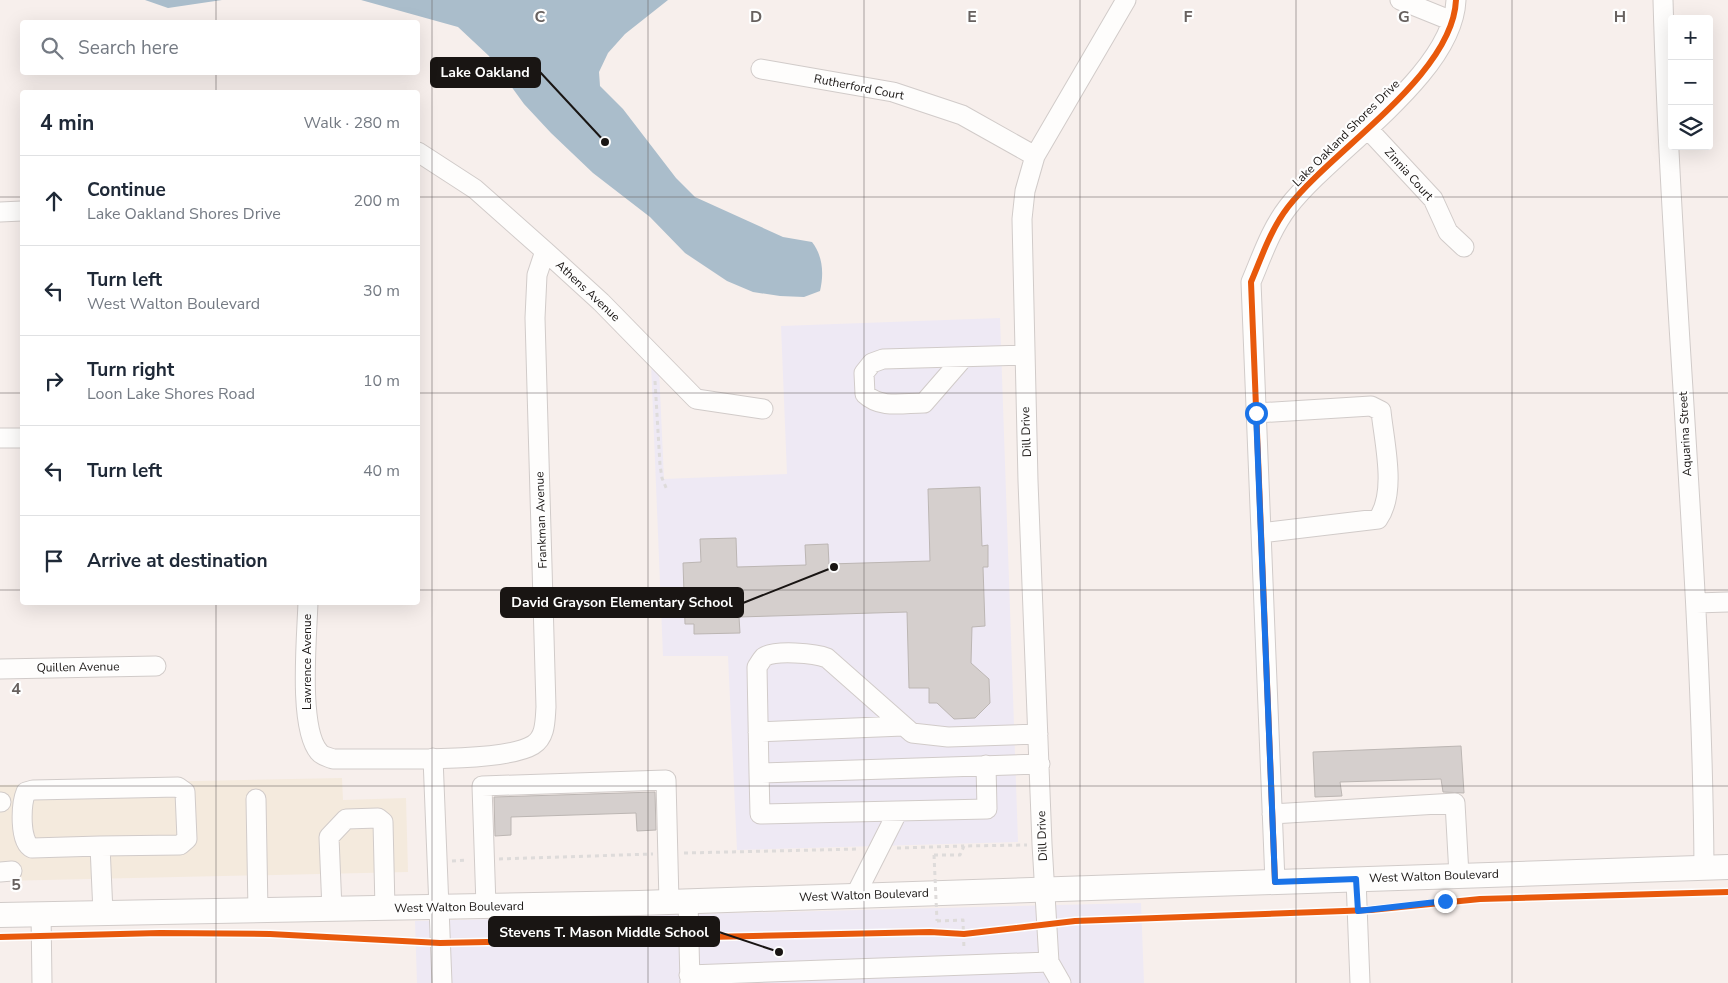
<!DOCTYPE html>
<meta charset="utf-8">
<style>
body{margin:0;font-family:"Nunito Sans",sans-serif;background:#f2f2f3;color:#1f2937}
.controls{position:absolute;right:15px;top:15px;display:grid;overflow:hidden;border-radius:5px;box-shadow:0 5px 20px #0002}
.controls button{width:45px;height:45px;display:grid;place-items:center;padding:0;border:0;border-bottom:1px solid #e0e1e3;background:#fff;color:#1f2937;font:25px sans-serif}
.stop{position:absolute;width:15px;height:15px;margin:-11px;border:4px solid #1a73e8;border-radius:50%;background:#fff}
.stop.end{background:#1a73e8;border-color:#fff;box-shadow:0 1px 5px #0008}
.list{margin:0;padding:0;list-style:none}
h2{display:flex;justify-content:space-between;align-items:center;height:65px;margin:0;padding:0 20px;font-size:21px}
h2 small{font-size:16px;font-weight:400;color:#747a83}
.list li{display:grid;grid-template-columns:32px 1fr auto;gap:15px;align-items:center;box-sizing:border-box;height:90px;padding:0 20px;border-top:1px solid #e0e1e3}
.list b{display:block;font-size:19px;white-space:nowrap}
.list p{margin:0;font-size:16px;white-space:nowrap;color:#747a83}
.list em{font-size:16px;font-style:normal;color:#747a83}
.icon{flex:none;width:28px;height:28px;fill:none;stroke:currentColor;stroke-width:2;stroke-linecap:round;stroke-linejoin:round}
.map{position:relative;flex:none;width:1728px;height:983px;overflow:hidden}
.search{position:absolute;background:#fff;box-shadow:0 5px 20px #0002;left:20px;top:20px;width:400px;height:55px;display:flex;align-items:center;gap:12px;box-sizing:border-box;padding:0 18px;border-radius:5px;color:#747a83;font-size:19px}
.panel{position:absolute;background:#fff;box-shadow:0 5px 20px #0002;left:20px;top:90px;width:400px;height:515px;border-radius:5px}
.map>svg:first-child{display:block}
.commercial{fill:#f4eadd}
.education{fill:#eee9f4}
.water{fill:#aabdcb}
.building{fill:#d5cfcd;stroke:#bcb6b3}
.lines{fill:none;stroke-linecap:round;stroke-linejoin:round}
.minor-casing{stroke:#d1cbc9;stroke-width:21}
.major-casing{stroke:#d1cbc9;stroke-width:26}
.path{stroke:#dedbda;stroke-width:3;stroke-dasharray:4 4;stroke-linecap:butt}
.minor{stroke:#fefdfc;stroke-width:19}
.major{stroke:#fefdfc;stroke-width:24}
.path-bridge{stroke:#dedbda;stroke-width:3;stroke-dasharray:4 4;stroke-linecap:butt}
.cycleway-casing{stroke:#fefefe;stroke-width:9}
.cycleway{stroke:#e8590c;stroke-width:6}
.route{stroke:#1a73e8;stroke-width:6}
.grid{fill:none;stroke:#67615f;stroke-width:1;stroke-opacity:0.55}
.labels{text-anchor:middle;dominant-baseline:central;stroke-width:4.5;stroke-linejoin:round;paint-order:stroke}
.street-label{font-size:12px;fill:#191513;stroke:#fefefe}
.grid-label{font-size:16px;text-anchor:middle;font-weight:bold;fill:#67615f;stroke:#fefefe;stroke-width:4.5;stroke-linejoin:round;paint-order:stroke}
.leader{fill:none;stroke:#191513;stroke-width:2}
.callout-dot{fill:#191513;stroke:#fefefe;stroke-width:2}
.callout{fill:#191513;stroke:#191513;stroke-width:2}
.callout-label{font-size:14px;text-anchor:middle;font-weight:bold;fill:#fff}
</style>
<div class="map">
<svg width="1728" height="983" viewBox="0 0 1728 983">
<rect width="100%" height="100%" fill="#f7efec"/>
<!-- commercial -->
<path class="commercial" d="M342,778l1,22 63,-2 2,74 -408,9v-96z"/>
<!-- education -->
<path class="education" d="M1000,318l18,524 -281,8 -9,-194h-65l-12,-293 8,6 5,110 123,-5 -6,-148z
M1141,903l3,80h-727l-2,-62z"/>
<!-- water -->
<path class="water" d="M145,0h77l-54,8z
M361,0h307l-43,34 -17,19 -9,19 1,14 23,23 53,69 19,19 88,40 29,5c11,14 12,32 8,49l-16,6 -24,-1 -27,-4 -26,-11 -42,-28 -35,-36 -57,-44 -42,-40 -27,-29 -35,-48 -31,-29z"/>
<!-- building -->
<path class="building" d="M980,487l2,59 6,-1v22h-5l2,59 -13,1 -1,36 18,16 1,24 -15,15 -21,1 -17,-16h-8v-15h-20l-2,-76 -168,5 1,16 -46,1v-10h-9l-2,-61 18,-1 -1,-23 36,-1 1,29 69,-2 -1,-20 23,-1 1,20 101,-3 -2,-72z
M1461,746l3,47 -21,-1 -2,-13 -101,3 2,14 -27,1 -2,-45z
M655,792l1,38 -19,1 -1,-18 -125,4v18l-16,1 -1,-39z"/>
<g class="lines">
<defs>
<path id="minor" d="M1400,0l52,21
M1663,0c8,289 39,578 41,867
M761,69l132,23 69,23 73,41
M1367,128l66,71 15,33 16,15
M418,152l57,37 70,62 56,51 95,97 67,10
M0,212l22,-1
M964,357l-40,46c-21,0 -43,6 -59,-9l-1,-21 8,-10 11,-4 141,-4
M1256,413l115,-7 10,5c3,31 16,81 -3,108l-117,14
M0,438h22
M308,602c-1,34 -10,126 11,150 3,4 9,5 14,7 42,-1 169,5 200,-14 13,-8 12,-25 13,-38l-11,-389 2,-43 8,-24
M1696,603l32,-1
M0,669l156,-3
M758,732l145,-6
M1038,734l-90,3 -36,-4 -85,-75c-12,-5 -52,-8 -63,-1 -2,2 -5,7 -7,10l2,106 281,-9
M433,758l9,225
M759,773l1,41 227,-5 -1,-44
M256,799l2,112
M0,802h1
M1272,814l183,-11 4,72
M100,846l80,-1 7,-6 -2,-47 -7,-5 -145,3 -7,2c-5,12 -7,50 6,56l68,-2 3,67
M0,872l12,-1
M1356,879l4,104
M1275,882l-24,-600c11,-26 20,-53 37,-75 45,-58 165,-132 168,-207
M855,896l43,-85
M688,901l2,82
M486,906l-4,-120 184,-6 3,122
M332,910l-3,-73 17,-18 32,-1 5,4 2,87
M41,913l1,70
M689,975l360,-13
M1061,983l-12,-21 -7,-118 -14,-363 -6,-262 3,-28 10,-35 91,-156"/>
<path id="major" d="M0,915l639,-12 1089,-36"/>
</defs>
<!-- minor casing -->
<use href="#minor" class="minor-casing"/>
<!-- major casing -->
<use href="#major" class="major-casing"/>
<!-- path -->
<path class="path" d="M655,381l5,84 2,13 5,12
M897,848l67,-2
M684,853l176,-4
M934,855h26l4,-9 63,-1
M499,859l154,-5
M452,861l16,-1
M937,921l26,-1 1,30"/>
<!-- minor -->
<use href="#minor" class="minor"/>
<!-- major -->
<use href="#major" class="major"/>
<!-- path-bridge -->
<path class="path-bridge" d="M934,855l3,66"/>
<defs>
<path id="cycleway" d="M1275,882l-24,-600c11,-26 20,-53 37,-75 45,-58 165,-132 168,-207
M0,937l160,-4 110,1 170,9 490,-11 34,2 111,-13 296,-11 109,-11 248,-7"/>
</defs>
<!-- cycleway casing -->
<use href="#cycleway" class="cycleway-casing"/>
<!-- cycleway -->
<use href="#cycleway" class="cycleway"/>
</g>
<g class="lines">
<!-- route -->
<path class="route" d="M1256,413l19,469 81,-3 2,32 87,-10"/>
</g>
<!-- grid -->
<path class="grid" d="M216,0v22M432,0v983M648,0v983M864,0v983M1080,0v983M1296,0v983M1512,0v983M216,72v20M0,197h22M418,197h1310M0,393h22M418,393h1310M0,590h22M418,590h1310M216,602v381M0,786h1728"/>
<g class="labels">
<!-- street labels -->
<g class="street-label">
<text transform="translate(859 87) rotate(11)">Rutherford Court</text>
<text transform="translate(1346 133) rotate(-45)">Lake Oakland Shores Drive</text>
<text transform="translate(1409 174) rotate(48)">Zinnia Court</text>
<text transform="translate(588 291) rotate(43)">Athens Avenue</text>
<text transform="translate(1026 432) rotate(-92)">Dill Drive</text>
<text transform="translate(1685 434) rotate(-93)">Aquarina Street</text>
<text transform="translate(541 520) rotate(-92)">Frankman Avenue</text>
<text transform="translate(307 662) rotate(-90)">Lawrence Avenue</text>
<text transform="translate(78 667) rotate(-1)">Quillen Avenue</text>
<text transform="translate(1042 836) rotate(-92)">Dill Drive</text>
<text transform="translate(1434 876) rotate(-2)">West Walton Boulevard</text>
<text transform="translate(864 895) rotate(-2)">West Walton Boulevard</text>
<text transform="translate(459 907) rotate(-1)">West Walton Boulevard</text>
</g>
</g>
<g class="grid-label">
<text x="540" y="22">C</text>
<text x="756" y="22">D</text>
<text x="972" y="22">E</text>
<text x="1188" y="22">F</text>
<text x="1404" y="22">G</text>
<text x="1620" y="22">H</text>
<text x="16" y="694">4</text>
<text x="16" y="890">5</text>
</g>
<!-- callouts -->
<path class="leader" d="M605 142L540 72M834 567L743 603M779 952L719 932"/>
<g class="callout-dot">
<circle cx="605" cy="142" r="5"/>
<circle cx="834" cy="567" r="5"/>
<circle cx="779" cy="952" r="5"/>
</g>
<g class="callout">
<rect x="431" y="58" width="109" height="29" rx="5"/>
<rect x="501" y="588" width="242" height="29" rx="5"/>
<rect x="489" y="917" width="230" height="29" rx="5"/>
</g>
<g class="callout-label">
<text x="485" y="77">Lake Oakland</text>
<text x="622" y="607">David Grayson Elementary School</text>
<text x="604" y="937">Stevens T. Mason Middle School</text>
</g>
</svg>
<div class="controls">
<button>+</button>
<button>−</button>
<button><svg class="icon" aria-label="layers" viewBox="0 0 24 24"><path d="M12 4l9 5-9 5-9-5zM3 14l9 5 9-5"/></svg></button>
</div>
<div class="stop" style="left:1256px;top:413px"></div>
<div class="stop end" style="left:1445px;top:901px"></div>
<div class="search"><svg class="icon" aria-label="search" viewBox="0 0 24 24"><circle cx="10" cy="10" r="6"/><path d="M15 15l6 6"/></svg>Search here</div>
<section class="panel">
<h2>4 min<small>Walk · 280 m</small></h2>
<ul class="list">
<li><svg class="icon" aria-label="ahead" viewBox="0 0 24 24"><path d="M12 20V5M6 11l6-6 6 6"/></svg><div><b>Continue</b><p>Lake Oakland Shores Drive</p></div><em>200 m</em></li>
<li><svg class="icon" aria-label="left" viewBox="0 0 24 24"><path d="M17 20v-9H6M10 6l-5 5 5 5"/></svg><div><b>Turn left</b><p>West Walton Boulevard</p></div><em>30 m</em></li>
<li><svg class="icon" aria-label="right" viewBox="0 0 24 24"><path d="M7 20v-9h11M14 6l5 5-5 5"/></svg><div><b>Turn right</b><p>Loon Lake Shores Road</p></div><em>10 m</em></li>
<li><svg class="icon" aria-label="left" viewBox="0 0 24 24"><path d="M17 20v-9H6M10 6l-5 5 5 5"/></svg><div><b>Turn left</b></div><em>40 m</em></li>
<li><svg class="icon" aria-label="arrive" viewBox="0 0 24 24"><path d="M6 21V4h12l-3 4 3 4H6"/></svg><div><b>Arrive at destination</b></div></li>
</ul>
</section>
</div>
